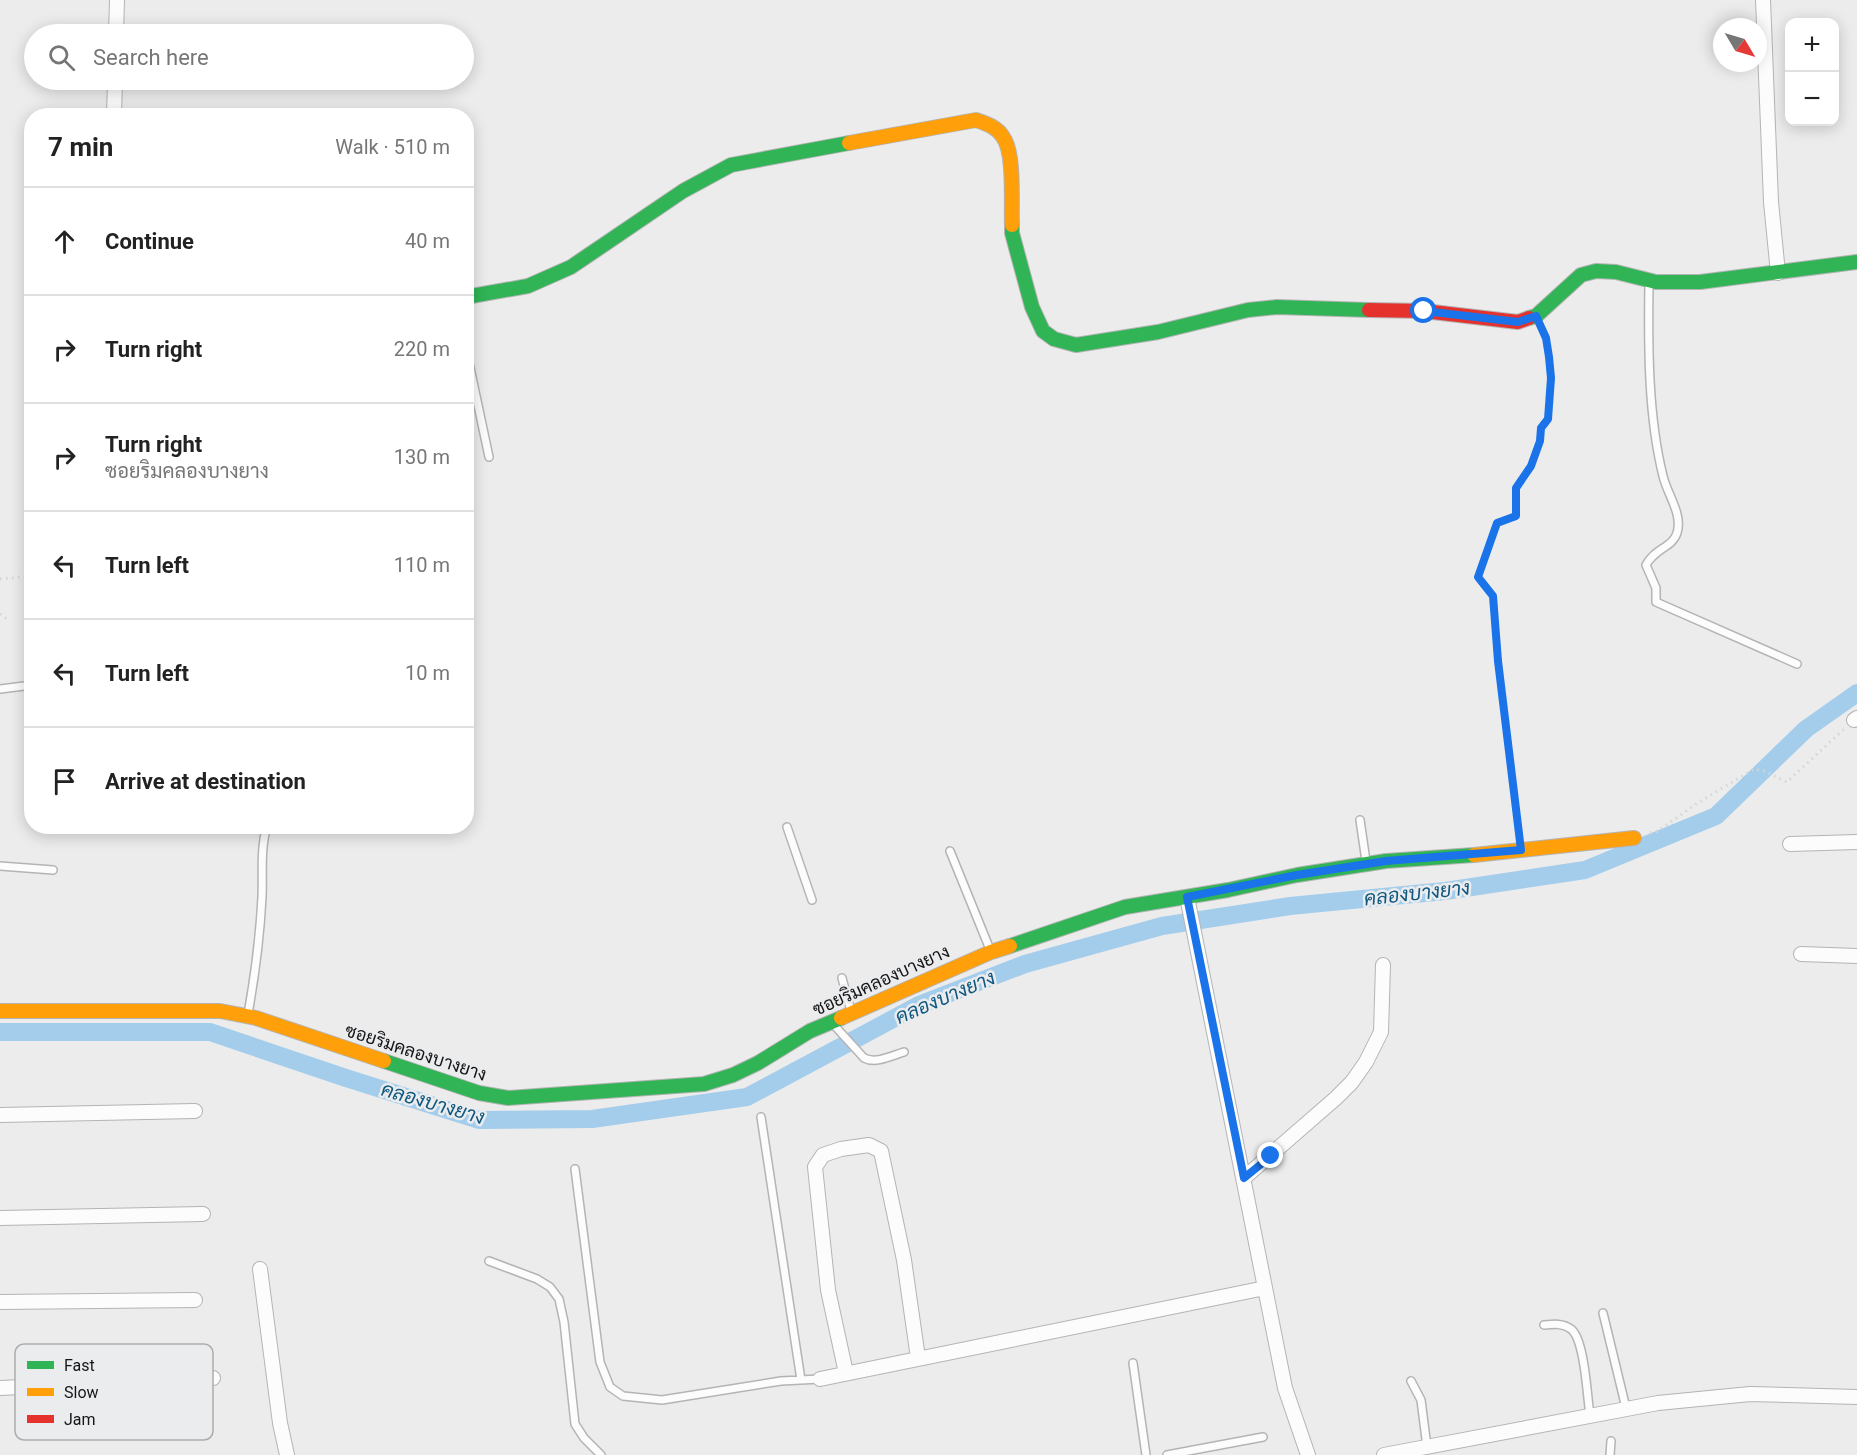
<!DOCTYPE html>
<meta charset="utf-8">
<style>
body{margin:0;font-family:Roboto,Sarabun,sans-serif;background:#f2f2f2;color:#222}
.controls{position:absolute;right:18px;top:18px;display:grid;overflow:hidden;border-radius:12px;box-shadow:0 3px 15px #0003}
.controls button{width:54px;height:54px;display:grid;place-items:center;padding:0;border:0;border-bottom:2px solid #e0e0e0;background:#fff;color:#222;font:30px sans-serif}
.compass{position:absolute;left:1713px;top:18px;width:54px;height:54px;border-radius:50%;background:#fff;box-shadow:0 3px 15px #0003;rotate:128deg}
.stop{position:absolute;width:18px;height:18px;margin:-14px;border:4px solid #1a73e8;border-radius:50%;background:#fff}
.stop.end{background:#1a73e8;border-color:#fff;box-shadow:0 2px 6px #0008}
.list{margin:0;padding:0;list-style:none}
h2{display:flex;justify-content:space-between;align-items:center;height:78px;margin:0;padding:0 24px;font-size:26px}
h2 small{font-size:20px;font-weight:400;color:#767676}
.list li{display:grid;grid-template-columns:39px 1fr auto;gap:18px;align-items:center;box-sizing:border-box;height:108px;padding:0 24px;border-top:2px solid #e0e0e0}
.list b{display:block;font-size:22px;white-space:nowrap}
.list p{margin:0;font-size:20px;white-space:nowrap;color:#767676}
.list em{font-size:20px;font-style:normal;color:#767676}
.icon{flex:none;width:33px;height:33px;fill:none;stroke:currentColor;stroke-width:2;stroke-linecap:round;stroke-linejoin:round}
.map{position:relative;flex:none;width:1857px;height:1455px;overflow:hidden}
.search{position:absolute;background:#fff;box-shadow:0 3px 15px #0003;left:24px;top:24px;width:450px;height:66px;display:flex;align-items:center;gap:15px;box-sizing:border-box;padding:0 21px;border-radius:33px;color:#767676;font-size:22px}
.panel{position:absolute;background:#fff;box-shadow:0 3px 15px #0003;left:24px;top:108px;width:450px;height:726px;border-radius:24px}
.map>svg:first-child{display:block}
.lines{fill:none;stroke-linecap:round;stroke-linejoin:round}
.canal{stroke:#a3cdeb;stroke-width:18}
.lane-casing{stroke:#b4b4b5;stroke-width:10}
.street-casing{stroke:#b4b4b5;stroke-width:16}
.fast-casing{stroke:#b4b4b5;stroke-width:16}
.slow-casing{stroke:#b4b4b5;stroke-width:16}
.jam-casing{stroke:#b4b4b5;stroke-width:16}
.path{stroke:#d5d5d6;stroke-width:3;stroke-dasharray:1.5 4.5;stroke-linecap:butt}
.lane{stroke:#fcfcfc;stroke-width:7}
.street{stroke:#fcfcfc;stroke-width:14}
.fast{stroke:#30b455;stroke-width:14}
.slow{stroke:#ff9f0a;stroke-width:14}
.jam{stroke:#e5322d;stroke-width:14}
.route{stroke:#1a73e8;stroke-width:8}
.labels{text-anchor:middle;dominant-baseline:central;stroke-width:5;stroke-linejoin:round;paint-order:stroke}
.street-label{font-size:18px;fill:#161617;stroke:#ebecee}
.water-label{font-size:20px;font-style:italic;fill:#115881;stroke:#ebecee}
.key{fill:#ebecee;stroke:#abacae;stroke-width:1.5}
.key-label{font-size:16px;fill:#161617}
</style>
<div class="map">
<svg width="1857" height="1455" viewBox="0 0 1857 1455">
<rect width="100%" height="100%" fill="#ececed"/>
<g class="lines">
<!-- canal -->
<path class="canal" d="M0,1032h210l136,46 133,42 113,-1 155,-22 172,-92 106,-41 137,-38 128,-20 155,-15 140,-21 131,-54 90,-87 51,-36"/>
<defs>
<path id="lane" d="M1649,283c-1,62 -1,133 14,193 4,18 20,38 14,57 -4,14 -23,16 -31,32l10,23v14l141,62
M466,349l23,108
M0,689l32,-4
M1360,820l6,41
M787,827l25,73
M950,851l41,101
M0,866l53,4
M842,978l9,33
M248,1014c7,-39 12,-78 14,-117 1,-23 -2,-48 5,-71
M833,1024l31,34c12,6 27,-2 40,-6
M761,1117l40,263
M575,1169l25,193 10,25 13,9 39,4 119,-19 39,-2
M489,1261l48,18 13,8 9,12 5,23 11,102 9,14 17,17
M1603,1313l23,95
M1544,1325c10,-1 19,-2 27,4 14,11 16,68 19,86
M1133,1363l13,92
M1411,1381l10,19 6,47
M1167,1455l96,-18
M1610,1455l1,-14"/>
<path id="street" d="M1763,0l8,202 7,71
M116,34l1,-34
M114,116l1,-36
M1854,720l3,-2
M1790,844l67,-2
M1187,897l98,491 23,67
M1801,954l56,2
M0,1115l195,-4
M1244,1178l92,-80 16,-16 14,-20 15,-30 2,-67
M0,1218l203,-4
M260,1269l20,154 7,32
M0,1302l195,-2
M846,1373l-18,-83 -13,-123 8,-12 18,-6 28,-4 12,6 23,109 14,98
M820,1379l445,-91
M0,1388l213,-10
M1384,1455l274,-52 92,-9 107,3"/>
<path id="fast" d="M1012,225v8l20,74 11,24 11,8 22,6 82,-13 90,-22 29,-3 92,3
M466,297l62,-11 43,-19 112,-76 48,-26 118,-22
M1529,318l7,-2 45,-41 15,-4 20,1 40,10h44l157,-20
M1010,946l115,-39 103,-17 69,-15 89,-14 88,-6
M384,1061l95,32 29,5 196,-14 29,-9 25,-12 52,-32 31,-13"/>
<path id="slow" d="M849,143l127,-23c11,4 21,7 27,17 12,16 8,66 9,88
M1474,855l160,-17
M0,1011h220l36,7 128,43
M841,1018l150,-66 19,-6"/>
<path id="jam" d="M1369,310l55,1 94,11 11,-4"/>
</defs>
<!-- lane casing -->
<use href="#lane" class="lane-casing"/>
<!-- street casing -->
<use href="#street" class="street-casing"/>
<!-- fast casing -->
<use href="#fast" class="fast-casing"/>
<!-- slow casing -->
<use href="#slow" class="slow-casing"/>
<!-- jam casing -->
<use href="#jam" class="jam-casing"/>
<!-- path -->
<path class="path" d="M0,579l32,-3
M0,614l7,5
M1650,833l8,-2 41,-29 55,-33 10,2 23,11 57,-53
M1519,834l-21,-173 -5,-65 -15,-19 19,-54 19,-7v-28l15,-22 9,-25 1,-13 7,-9 3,-41 -5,-40 -2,-5"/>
<!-- lane -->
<use href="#lane" class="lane"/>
<!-- street -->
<use href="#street" class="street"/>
<!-- fast -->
<use href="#fast" class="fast"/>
<!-- slow -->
<use href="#slow" class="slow"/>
<!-- jam -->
<use href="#jam" class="jam"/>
</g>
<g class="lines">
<!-- route -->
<path class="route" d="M1271,1156l-27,22 -57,-281 110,-22 89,-14 135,-11 -23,-189 -5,-65 -15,-19 19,-54 19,-7v-28l15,-22 9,-25 1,-13 7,-9 3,-41 -2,-21 -3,-19 -10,-22 -18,6 -94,-11"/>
</g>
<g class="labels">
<!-- street labels -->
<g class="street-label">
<text transform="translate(881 980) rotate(-24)">ซอยริมคลองบางยาง</text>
<text transform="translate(416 1052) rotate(18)">ซอยริมคลองบางยาง</text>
</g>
<!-- water labels -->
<g class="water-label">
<text transform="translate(1417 893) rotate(-6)">คลองบางยาง</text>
<text transform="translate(945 997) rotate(-23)">คลองบางยาง</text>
<text transform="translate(433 1103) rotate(16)">คลองบางยาง</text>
</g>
</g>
<!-- legend -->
<rect x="15" y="1344" width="198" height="96" rx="9" class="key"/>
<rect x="27" y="1361" width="27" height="8" fill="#30b455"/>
<rect x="27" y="1388" width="27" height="8" fill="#ff9f0a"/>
<rect x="27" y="1415" width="27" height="8" fill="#e5322d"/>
<g class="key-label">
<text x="64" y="1371">Fast</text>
<text x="64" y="1398">Slow</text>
<text x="64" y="1425">Jam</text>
</g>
</svg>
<div class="controls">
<button>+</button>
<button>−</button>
</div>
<svg class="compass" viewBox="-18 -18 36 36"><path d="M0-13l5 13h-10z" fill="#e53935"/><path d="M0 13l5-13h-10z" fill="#767676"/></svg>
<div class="stop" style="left:1424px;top:311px"></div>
<div class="stop end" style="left:1271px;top:1156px"></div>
<div class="search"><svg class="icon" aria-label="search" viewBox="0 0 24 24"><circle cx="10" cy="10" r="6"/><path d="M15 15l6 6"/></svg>Search here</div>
<section class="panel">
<h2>7 min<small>Walk · 510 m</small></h2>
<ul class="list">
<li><svg class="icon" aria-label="ahead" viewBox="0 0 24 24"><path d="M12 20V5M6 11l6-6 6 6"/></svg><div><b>Continue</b></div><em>40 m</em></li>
<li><svg class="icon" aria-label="right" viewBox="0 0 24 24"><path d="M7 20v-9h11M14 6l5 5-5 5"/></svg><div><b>Turn right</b></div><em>220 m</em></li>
<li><svg class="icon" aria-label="right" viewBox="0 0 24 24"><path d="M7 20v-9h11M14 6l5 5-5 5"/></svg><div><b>Turn right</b><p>ซอยริมคลองบางยาง</p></div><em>130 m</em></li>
<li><svg class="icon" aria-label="left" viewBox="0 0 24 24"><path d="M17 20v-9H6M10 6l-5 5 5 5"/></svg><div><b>Turn left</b></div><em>110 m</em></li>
<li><svg class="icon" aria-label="left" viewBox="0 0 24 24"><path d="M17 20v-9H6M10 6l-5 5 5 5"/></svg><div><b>Turn left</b></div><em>10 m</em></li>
<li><svg class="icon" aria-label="arrive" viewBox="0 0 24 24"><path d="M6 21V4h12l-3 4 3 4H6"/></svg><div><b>Arrive at destination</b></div></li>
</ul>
</section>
</div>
